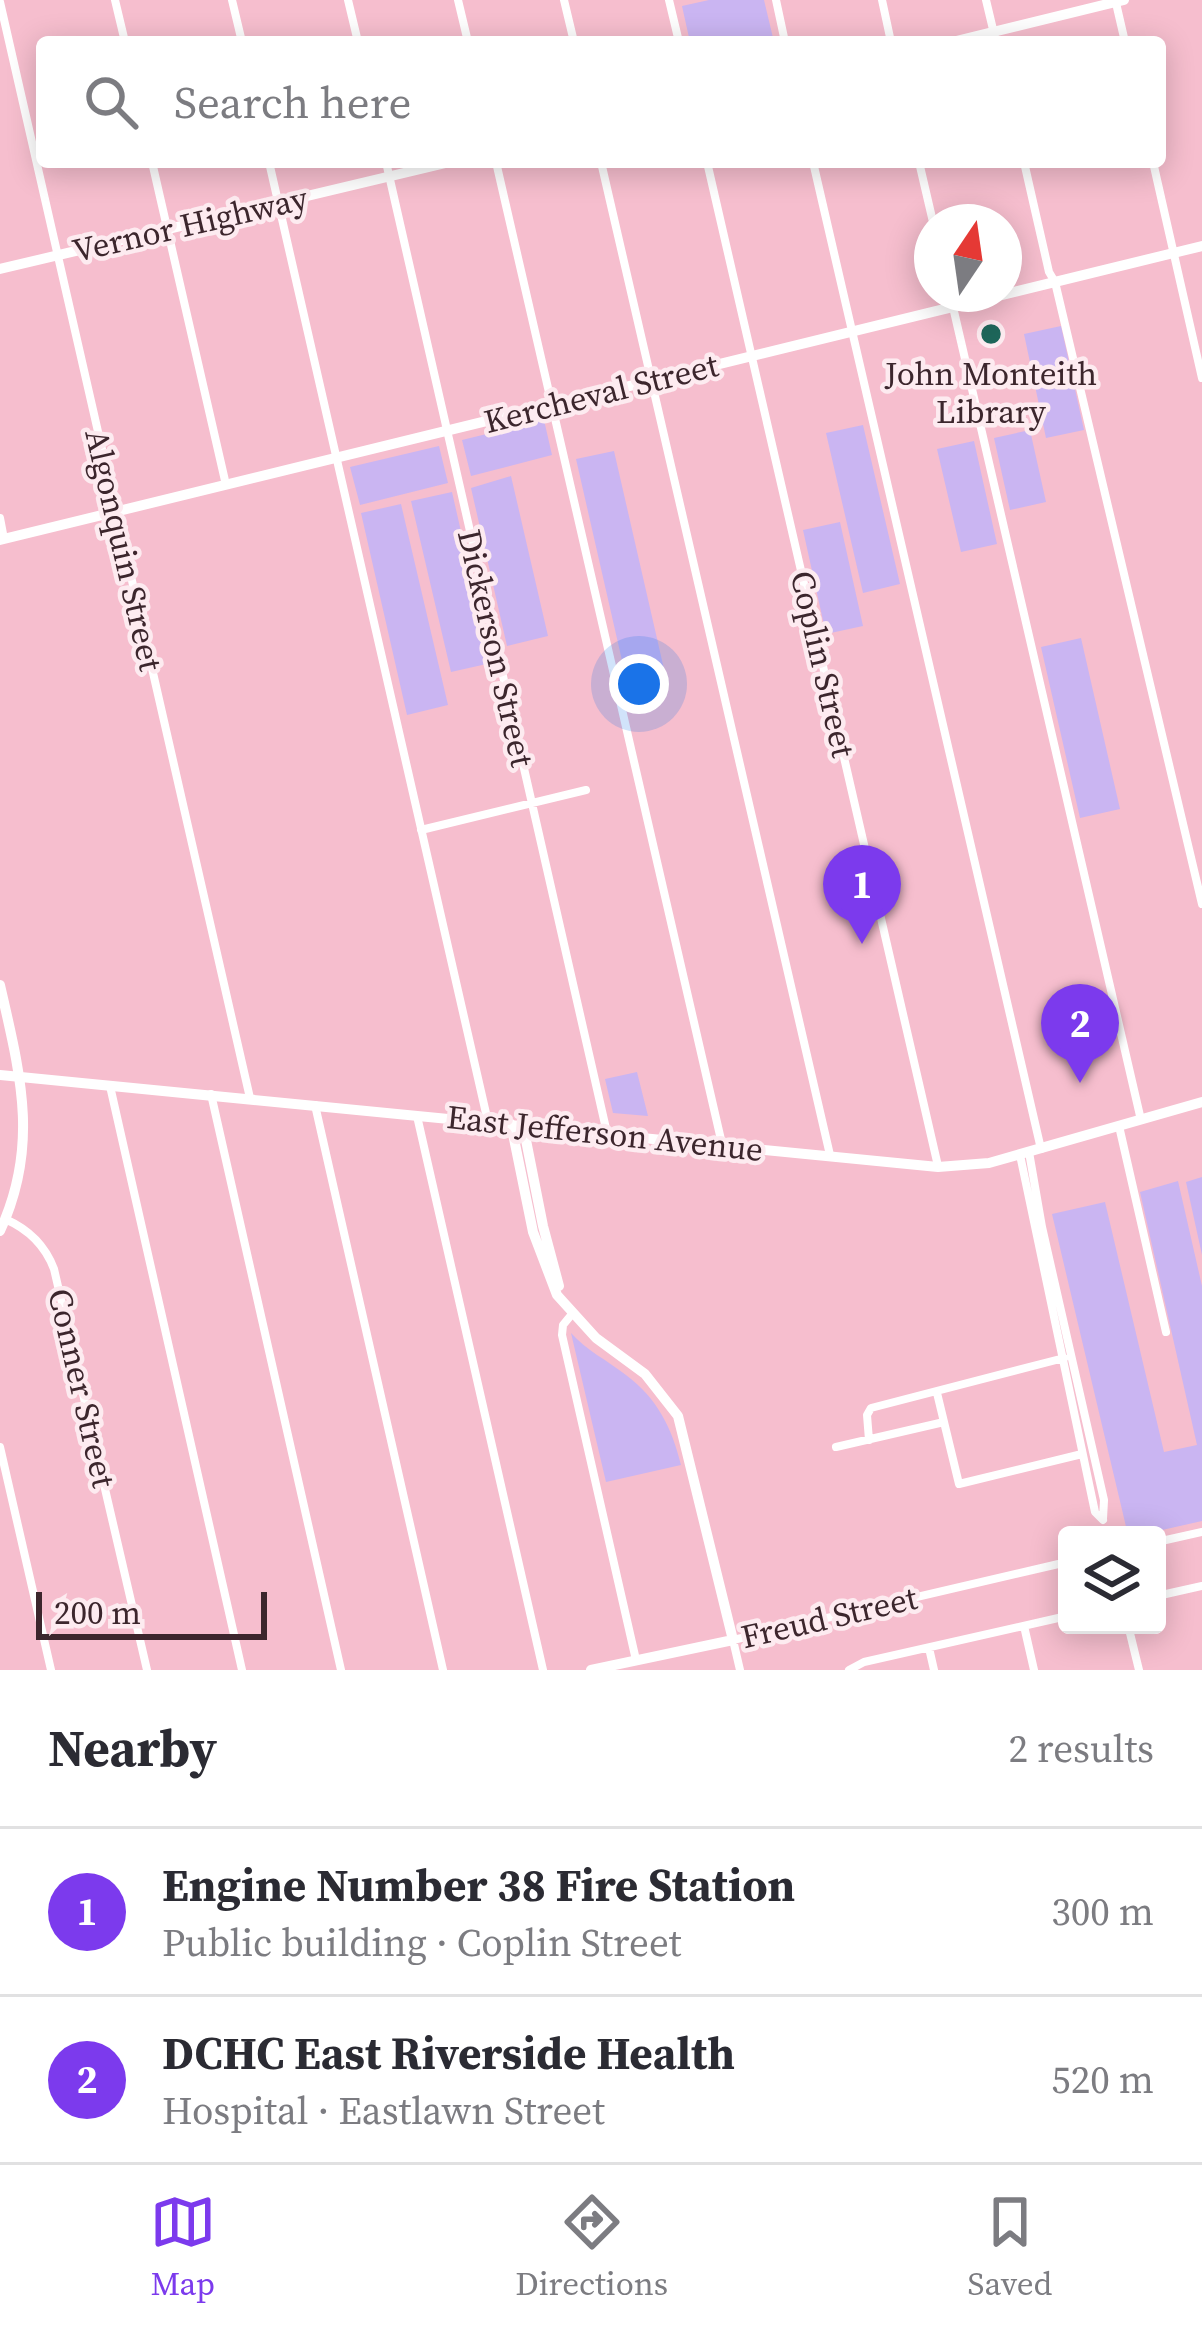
<!DOCTYPE html>
<meta charset="utf-8">
<style>
body{margin:0;font-family:"Source Serif 4",serif;background:#f2f2f3;color:#2b2b33}
.controls{position:absolute;right:36px;bottom:36px;display:grid;overflow:hidden;border-radius:12px;box-shadow:0 6px 30px #0003}
.controls button{width:108px;height:108px;display:grid;place-items:center;padding:0;border:0;border-bottom:3px solid #e1e1e2;background:#fff;color:#2b2b33;font:60px sans-serif}
.compass{position:absolute;left:914px;top:204px;width:108px;height:108px;border-radius:50%;background:#fff;box-shadow:0 6px 30px #0003;rotate:13deg}
.scale{position:absolute;left:36px;bottom:30px;width:231px;box-sizing:border-box;padding-left:12px;border:6px solid #3c262d;border-top:0;font-size:33px;line-height:42px;white-space:nowrap;color:#3c262d;-webkit-text-stroke:9px #fdebf0;paint-order:stroke}
.you{position:absolute;left:639px;top:684px;width:42px;height:42px;margin:-30px;border:9px solid #fff;border-radius:50%;background:#1a73e8;box-shadow:0 0 0 18px #1a73e833}
.badge{display:grid;place-items:center;width:78px;height:78px;border-radius:50%;background:#7c3aed;color:#fff;font-size:39px;font-weight:700}
.pin{position:absolute;translate:-50% -99px;filter:drop-shadow(0 3px 6px #0008)}
.pin::after{content:'';position:absolute;top:63px;width:42px;height:36px;background:inherit;clip-path:polygon(0 0,100% 0,50% 100%)}
.list{margin:0;padding:0;list-style:none}
h2{display:flex;justify-content:space-between;align-items:center;height:156px;margin:0;padding:0 48px;font-size:51px}
h2 small{font-size:39px;font-weight:400;color:#7c7c81}
.list li{display:grid;grid-template-columns:78px 1fr auto;gap:36px;align-items:center;box-sizing:border-box;height:168px;padding:0 48px;border-top:3px solid #e1e1e2}
.list b{display:block;font-size:45px;white-space:nowrap}
.list p{margin:0;font-size:39px;white-space:nowrap;color:#7c7c81}
.list em{font-size:39px;font-style:normal;color:#7c7c81}
.icon{flex:none;width:66px;height:66px;fill:none;stroke:currentColor;stroke-width:2;stroke-linecap:round;stroke-linejoin:round}
.map{position:relative;flex:none;width:1202px;height:1670px;overflow:hidden}
.search{position:absolute;background:#fff;box-shadow:0 6px 30px #0003;left:36px;right:36px;top:36px;height:132px;display:flex;align-items:center;gap:30px;box-sizing:border-box;padding:0 42px;border-radius:12px;color:#7c7c81;font-size:45px}
.sheet{height:492px;background:#fff}
nav{display:flex;justify-content:space-around;align-items:center;box-sizing:border-box;height:168px;border-top:3px solid #e1e1e2;background:#fff;font-size:33px;color:#7c7c81}
nav a{display:grid;justify-items:center;gap:6px}
nav .on{color:#7c3aed}
.map>svg:first-child{display:block}
.green{fill:#cab5f2}
.lines{fill:none;stroke-linecap:round;stroke-linejoin:round}
.street{stroke:#fff;stroke-width:8}
.secondary{stroke:#fff;stroke-width:10}
.poi-dot{fill:#1e665a;stroke:#fdebf0;stroke-width:4.5}
.labels{text-anchor:middle;dominant-baseline:central;stroke-width:9;stroke-linejoin:round;paint-order:stroke}
.street-label{font-size:33px;fill:#3c262d;stroke:#fdebf0}
.poi-label{font-size:33px;fill:#3c262d;stroke:#fdebf0}
</style>
<div class="map">
<svg width="1202" height="1670" viewBox="0 0 1202 1670">
<rect width="100%" height="100%" fill="#f6bece"/>
<!-- green -->
<path class="green" d="M709,0h55l10,42h-84l-8,-36z
M1061,326l23,104 -38,8 -22,-104z
M544,420l8,35 -81,21 -9,-36z
M863,425l37,159 -37,9 -37,-160z
M1030,430l16,72 -36,8 -16,-72z
M974,441l23,103 -36,8 -24,-103z
M439,446l9,37 -88,22 -10,-38z
M614,451l50,218 -38,9 -50,-219z
M511,476l37,160 -41,10 -36,-158z
M452,492l39,171 -40,9 -40,-171z
M401,504l47,201 -41,10 -46,-202z
M840,522l23,104 -37,8 -23,-104z
M1081,638l39,171 -40,9 -39,-171z
M637,1072l11,44 -35,-3 -8,-34z
M1202,1177v78l-16,-73z
M1178,1181l24,105v235l-62,14h-12l-76,-321 53,-12 59,250 33,-7 -57,-253z
M571,1333c16,18 36,27 55,42 31,23 46,53 55,90l-75,17z"/>
<g class="lines">
<!-- street -->
<path class="street" d="M115,0l10,42
M232,0l10,42
M348,0l10,42
M458,0l10,42
M564,0l10,42
M669,0l10,42
M776,0l9,42
M882,0l9,42
M986,0l10,42
M0,2l250,1096
M1116,3l9,39
M152,162l74,323
M269,162l219,960
M386,162l221,971
M496,162l226,982
M601,162l229,993
M707,162l231,1004
M813,162l228,987
M919,162l14,60
M1024,162l25,110 6,10 147,622
M1153,162l49,216
M950,294l191,826
M0,518l4,21
M421,830l165,-40
M110,1086l132,584
M211,1094l130,576
M315,1105l128,565
M417,1116l126,554
M1119,1126l47,206
M1029,1152l13,75 62,273 -1,19
M1020,1155l75,357 8,8
M5,1219c23,10 40,26 49,50l93,401
M572,1314l-9,11 -1,10 74,325
M937,1393l22,91 123,-30
M869,1440l-2,-25 4,-7 193,-50
M0,1447l51,223
M836,1447l108,-25
M1157,1542l45,-10
M1157,1596l45,-10
M1128,1625l11,45
M1024,1626l10,44
M929,1648l5,22
M740,1670l-7,-30 334,-78
M849,1670l15,-8 203,-46"/>
<!-- secondary -->
<path class="secondary" d="M952,42l172,-42
M0,269l450,-107
M0,540l1202,-294
M0,985c20,88 40,160 0,246
M0,1075l938,92 51,-4 213,-61
M511,1124l22,108 24,63 39,43 49,36 33,42 55,224 -142,30
M523,1125l20,101 16,60"/>
</g>
<!-- markers -->
<circle class="poi-dot" cx="991" cy="334" r="12"/>
<g class="labels">
<!-- street labels -->
<g class="street-label">
<text transform="translate(190 224) rotate(-13)">Vernor Highway</text>
<text transform="translate(601 393) rotate(-14)">Kercheval Street</text>
<text transform="translate(124 550) rotate(77)">Algonquin Street</text>
<text transform="translate(496 648) rotate(77)">Dickerson Street</text>
<text transform="translate(823 664) rotate(77)">Coplin Street</text>
<text transform="translate(605 1133) rotate(6)">East Jefferson Avenue</text>
<text transform="translate(82 1388) rotate(77)">Conner Street</text>
<text transform="translate(829 1617) rotate(-13)">Freud Street</text>
</g>
<!-- poi labels -->
<g class="poi-label">
<text x="991" y="373">John Monteith<tspan x="991" dy="38">Library</tspan></text>
</g>
</g>
</svg>
<div class="controls">
<button><svg class="icon" aria-label="layers" viewBox="0 0 24 24"><path d="M12 4l9 5-9 5-9-5zM3 14l9 5 9-5"/></svg></button>
</div>
<svg class="compass" viewBox="-18 -18 36 36"><path d="M0-13l5 13h-10z" fill="#e53935"/><path d="M0 13l5-13h-10z" fill="#7c7c81"/></svg>
<div class="scale">200 m</div>
<div class="you"></div>
<div class="pin badge" style="left:862px;top:944px">1</div>
<div class="pin badge" style="left:1080px;top:1083px">2</div>
<div class="search"><svg class="icon" aria-label="search" viewBox="0 0 24 24"><circle cx="10" cy="10" r="6"/><path d="M15 15l6 6"/></svg>Search here</div>
</div>
<section class="sheet">
<h2>Nearby<small>2 results</small></h2>
<ul class="list">
<li><span class="badge">1</span><div><b>Engine Number 38 Fire Station</b><p>Public building · Coplin Street</p></div><em>300 m</em></li>
<li><span class="badge">2</span><div><b>DCHC East Riverside Health</b><p>Hospital · Eastlawn Street</p></div><em>520 m</em></li>
</ul>
</section>
<nav>
<a class="on"><svg class="icon" aria-label="map" viewBox="0 0 24 24"><path d="M3 6l6-2 6 2 6-2v14l-6 2-6-2-6 2zM9 4v14M15 6v14"/></svg>Map</a>
<a><svg class="icon" aria-label="directions" viewBox="0 0 24 24"><path d="M12 3l9 9-9 9-9-9zM9 14v-3h6M13 9l2 2-2 2"/></svg>Directions</a>
<a><svg class="icon" aria-label="saved" viewBox="0 0 24 24"><path d="M7 4h10v16l-5-4-5 4z"/></svg>Saved</a>
</nav>
